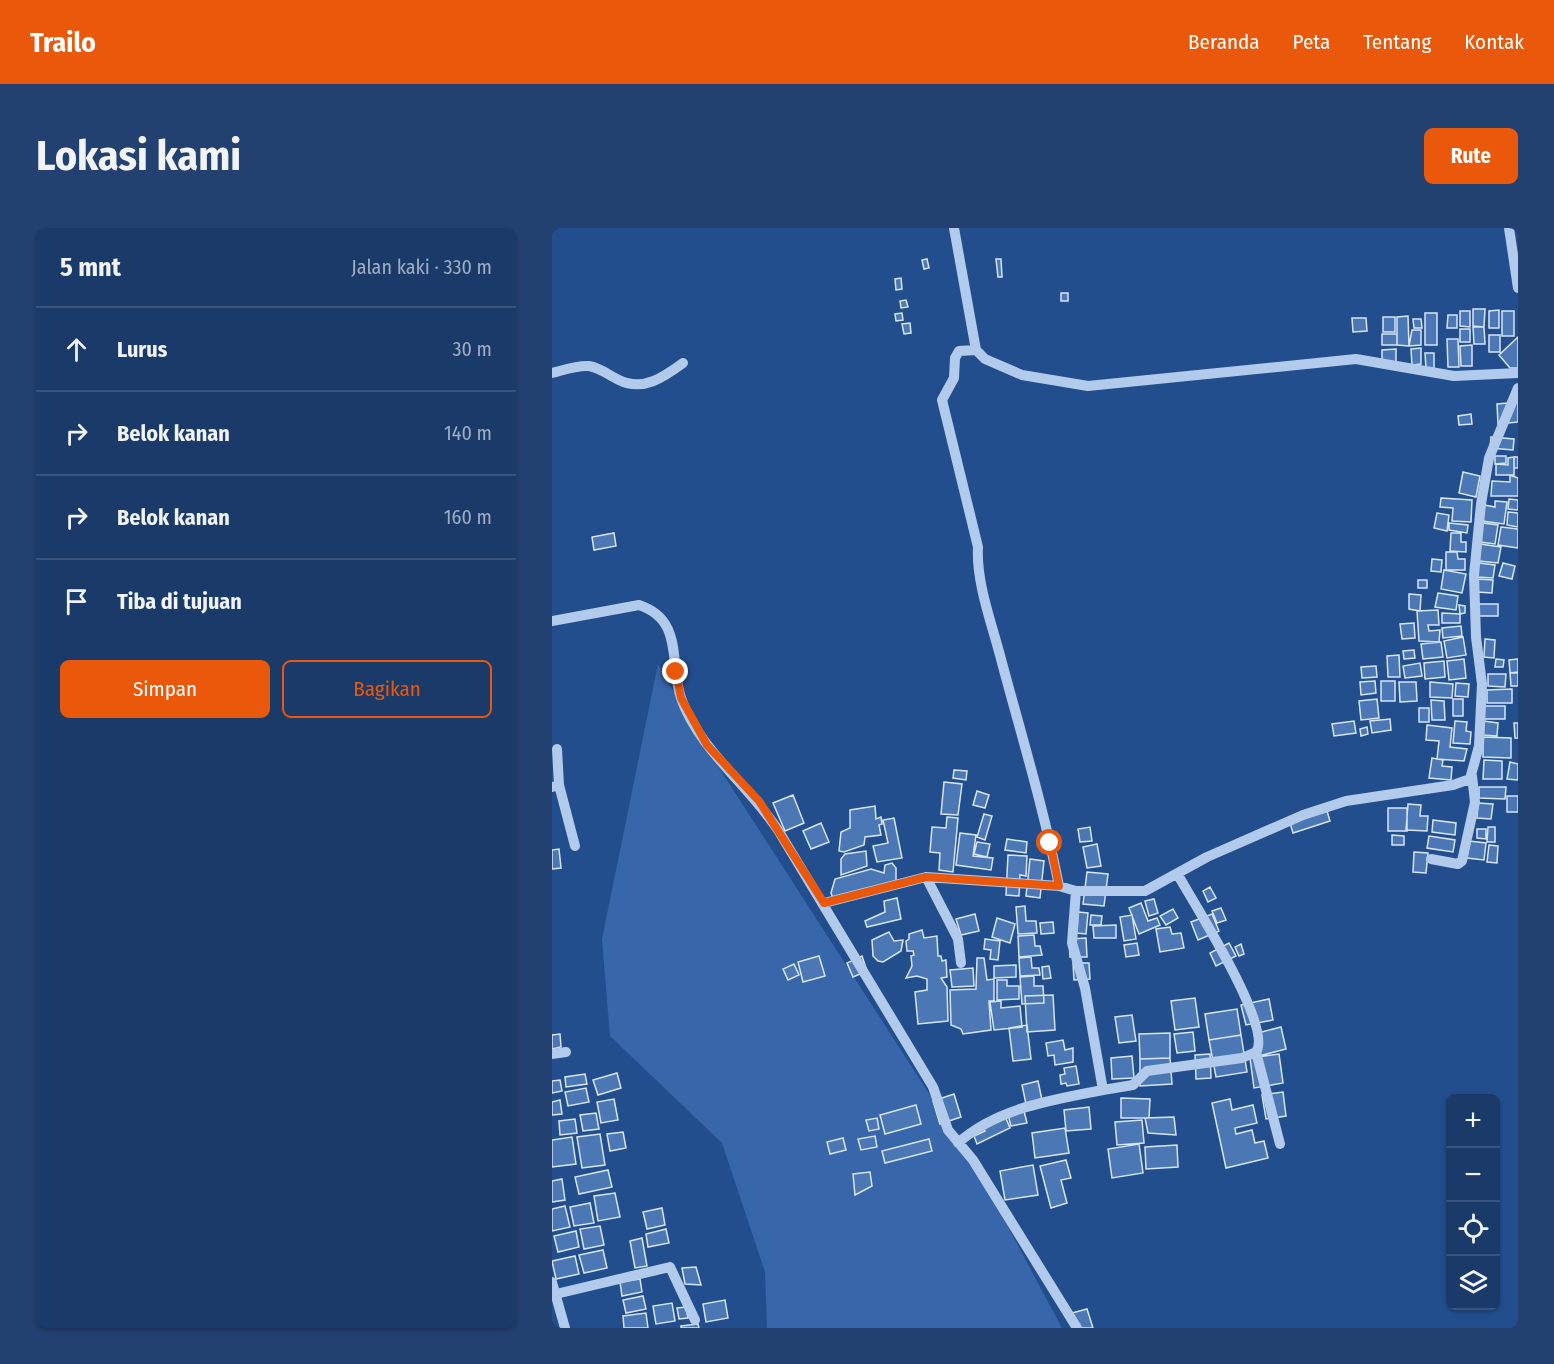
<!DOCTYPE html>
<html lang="id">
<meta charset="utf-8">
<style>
body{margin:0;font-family:"Fira Sans Condensed",sans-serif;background:#234170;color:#f1f3f6}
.controls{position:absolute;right:18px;bottom:18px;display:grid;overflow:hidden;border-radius:9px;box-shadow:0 2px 4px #0004}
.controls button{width:54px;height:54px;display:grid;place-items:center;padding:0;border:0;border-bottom:2px solid #38547e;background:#1a3a6a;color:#f1f3f6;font:30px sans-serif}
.stop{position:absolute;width:18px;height:18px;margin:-14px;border:4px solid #ea580c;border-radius:50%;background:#fff}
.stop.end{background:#ea580c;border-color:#fff;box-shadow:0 2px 6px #0008}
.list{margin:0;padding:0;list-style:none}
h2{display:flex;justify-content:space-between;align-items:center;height:78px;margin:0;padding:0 24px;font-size:26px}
h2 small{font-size:20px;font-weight:400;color:#9fadc1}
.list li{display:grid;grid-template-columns:39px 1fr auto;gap:18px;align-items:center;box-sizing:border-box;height:84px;padding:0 24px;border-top:2px solid #38547e}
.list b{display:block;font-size:22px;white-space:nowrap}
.list em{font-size:20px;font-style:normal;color:#9fadc1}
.actions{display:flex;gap:12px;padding:18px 24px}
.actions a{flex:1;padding:14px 0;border:2px solid #ea580c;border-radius:9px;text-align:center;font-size:21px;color:#ea580c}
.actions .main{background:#ea580c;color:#fff}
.icon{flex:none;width:33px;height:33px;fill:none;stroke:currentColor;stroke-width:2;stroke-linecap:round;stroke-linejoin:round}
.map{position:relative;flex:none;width:966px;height:1100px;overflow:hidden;border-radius:9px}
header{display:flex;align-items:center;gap:36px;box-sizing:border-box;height:84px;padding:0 30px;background:#ea580c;color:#fff}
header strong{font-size:28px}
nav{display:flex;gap:33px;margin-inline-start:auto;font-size:21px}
.intro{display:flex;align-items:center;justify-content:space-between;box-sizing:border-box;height:144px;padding:0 36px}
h1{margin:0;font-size:42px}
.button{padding:15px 27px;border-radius:9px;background:#ea580c;color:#fff;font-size:21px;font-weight:700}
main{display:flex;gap:36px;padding:0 36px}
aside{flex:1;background:#1a3a6a;border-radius:9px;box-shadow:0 2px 4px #0004}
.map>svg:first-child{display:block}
.green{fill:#3767aa}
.building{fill:#4b77b4;stroke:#d6e5f8;stroke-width:1.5}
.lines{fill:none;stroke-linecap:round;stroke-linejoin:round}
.minor{stroke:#b2caeb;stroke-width:10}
.route{stroke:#ea580c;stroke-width:8}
</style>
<header>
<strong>Trailo</strong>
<nav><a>Beranda</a><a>Peta</a><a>Tentang</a><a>Kontak</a></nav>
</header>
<div class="intro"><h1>Lokasi kami</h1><a class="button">Rute</a></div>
<main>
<aside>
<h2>5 mnt<small>Jalan kaki · 330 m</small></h2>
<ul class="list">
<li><svg class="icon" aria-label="ahead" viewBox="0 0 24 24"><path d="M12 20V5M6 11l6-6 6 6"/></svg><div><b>Lurus</b></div><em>30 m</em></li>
<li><svg class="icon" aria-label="right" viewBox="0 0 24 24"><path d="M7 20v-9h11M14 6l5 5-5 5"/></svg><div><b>Belok kanan</b></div><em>140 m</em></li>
<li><svg class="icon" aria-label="right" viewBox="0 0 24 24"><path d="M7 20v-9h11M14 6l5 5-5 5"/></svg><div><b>Belok kanan</b></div><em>160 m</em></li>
<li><svg class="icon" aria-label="arrive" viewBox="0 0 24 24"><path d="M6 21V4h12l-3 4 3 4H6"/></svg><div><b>Tiba di tujuan</b></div></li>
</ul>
<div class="actions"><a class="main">Simpan</a><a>Bagikan</a></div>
</aside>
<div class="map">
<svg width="966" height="1100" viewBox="0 0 966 1100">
<rect width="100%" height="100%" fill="#234e8d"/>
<!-- green -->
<path class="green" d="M106,436l45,79 272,422 87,163h-295l-2,-56 -43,-129 -112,-107 -8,-97z"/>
<!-- building -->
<path class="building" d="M375,31l2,9 -5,1 -2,-9z
M444,31h5l1,18h-4z
M349,50l1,11 -6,1 -1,-11z
M509,65h7v8h-7z
M354,72l2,7 -7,1 -1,-7z
M921,81h12l-1,18 -11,-1z
M947,82v18h-10v-17z
M908,83h10v16l-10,-1z
M950,83h12v25h-12z
M350,85l1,7 -7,1 -1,-7z
M873,85h12v32h-12z
M896,87h9v13h-10z
M856,88l1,30 -12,-1v-28z
M831,89h12v15h-12z
M800,90h14l1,13 -14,1z
M861,91h8l1,9h-8z
M358,95l1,10 -7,1 -2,-10z
M921,99h11l1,17h-11z
M908,101h10v13h-10z
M860,102h9v15l-12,1z
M830,106h15v11h-15z
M937,107h11v17h-11z
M966,109v31h-8l-11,-13z
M895,111h11l1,28h-11z
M920,117v21h-11l-1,-20z
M869,120v16l-9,1 -1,-16z
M844,121v17h-14v-16z
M873,125h9v16h-8z
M966,169v25l-20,2 -1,-20 11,-1z
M919,186l1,10 -13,1 -1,-9z
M939,209l23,2 -1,11 -23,-2z
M943,228h11v7l-11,1z
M962,229h4v11h-4z
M962,229v18h-18v-11l12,1v-7z
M911,244l17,4 -4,21 -17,-4z
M958,247l8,3v18h-27l1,-15 18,1z
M889,270l31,2 -1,22 -19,-1 1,-13 -13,-1z
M957,271l9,1v10l-10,-1z
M943,273l12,1 -3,22 -22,-3 2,-16 11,2z
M956,284l10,1v14l-11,-2z
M885,285l12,2 -2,16 -13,-3z
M897,295l19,2 -1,8 -18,-3z
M931,295l15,2 -3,19 -15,-2z
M949,299l17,2v19l-20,-3z
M62,305l2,13 -22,4 -2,-13z
M899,305h10v9h5v10l-16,-1z
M928,316l21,3 -3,16 -19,-2z
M894,324h11l1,7h7v11h-19z
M880,331l10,1 -1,12 -10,-1z
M927,335l16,2 -2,13 -16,-1z
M951,335l12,3 -3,13 -13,-3z
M892,342l22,4 -4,19 -21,-4z
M926,351l15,1 -1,13 -15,-1z
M866,352h9v8h-9z
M886,365l20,3 -2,14 -21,-3z
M857,366l12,1 -1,16 -11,-2z
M927,376h19v12h-19z
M907,377l6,1v7l-5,1z
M886,382l1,15h-11l1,6 11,-1 -1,12 -20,-1 -2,-30z
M890,385l18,1v9h-18z
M862,395l1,15 -13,1 -2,-15z
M909,398l1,10 -19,2 -1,-10z
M911,409l3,18 -19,3 -3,-17z
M933,411l10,1 -1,18 -10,-1z
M889,414l2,15 -20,2 -2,-15z
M862,422l1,8 -11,1 -1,-8z
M847,427l1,22h-12l-1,-21z
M912,431l2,19 -17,2 -2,-19z
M944,431l8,1 -1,7h-8z
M966,431v13l-8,1 -1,-13z
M892,433l1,16 -20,2 -1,-16z
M868,435l2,13 -17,2 -2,-12z
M824,438l1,11 -15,1 -1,-11z
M958,445h8v13h-7z
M936,446h18l-1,13 -17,-1z
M823,453l1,12 -15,2 -1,-13z
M829,453h14v20h-14z
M847,454h17l1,19 -17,1z
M878,454l23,2 -1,14 -22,-1z
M904,455l13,1 -1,13 -13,-1z
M960,461v14h-25v-13z
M825,471l2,19 -18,2 -2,-19z
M901,471h10v17h-10z
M879,472l13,1 1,19h-13z
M930,478h23v13h-22z
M867,480h10v14h-10z
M838,491l1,11 -19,3 -2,-12z
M802,493l2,12 -22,3 -2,-12z
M903,493l12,1 -1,9 5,1 -1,12 -17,-1z
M931,493l15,2 -1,13 -15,-1z
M962,495h4v15h-3z
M875,497l25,3 -2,19 17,2 -3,12 -27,-2 2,-18 -13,-1z
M815,499l1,7 -7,2 -1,-7z
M931,509l28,1v20l-28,-1z
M880,530l11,2 -1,6 10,1 -1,13 -22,-2z
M932,532l18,1v18h-19z
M958,534l8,2v16l-11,-1z
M402,542l13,1 -1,9 -13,-2z
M392,554l18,2 -4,31 -17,-1z
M927,559h27l-1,12 -26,-1z
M425,563l12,4 -4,13 -12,-3z
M241,567l11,28 -19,8 -12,-28z
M955,568h11v16h-11z
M926,575l15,1 -2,15 -14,-1z
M856,576l13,1 -1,11h8l-1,15 -21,-1z
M323,578l1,13 5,-2 1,7 -3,1 2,10 -16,2 -1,8 -20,7 -5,-1 2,-19 9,-4v-18z
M836,580h19v23h-19z
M775,583l3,10 -37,12 -3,-10z
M432,586l8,2 -7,24 -8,-3z
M395,589l11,1 -5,54 -14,-2 1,-17 -10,-1 2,-25 14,1z
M342,590l8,40 -25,4 -4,-16 15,-3 -5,-23z
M881,592l23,3 -1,12 -23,-3z
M269,595l8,19 -18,7 -8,-18z
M538,599l2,14 -12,1 -2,-13z
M936,599h7v15h-8z
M925,601h9v10l-9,-1z
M408,605l16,2 -3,21 20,2 -2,12 -35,-5z
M840,607l12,1v9h-12z
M877,608l26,4 -2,12 -26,-4z
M455,611l20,3 -1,11 -21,-3z
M917,613l17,2 -2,17 -17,-2z
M425,614l13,2 -3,13 -13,-3z
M545,616l4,22 -14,2 -4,-21z
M937,617l9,1 -1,17 -10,-1z
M7,621l2,19 -9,1v-19z
M314,623l1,15 -26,9v-16l4,-5z
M862,624l14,1 -2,20 -13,-1z
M456,627l19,1 -1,20 -6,-1 -1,21 -13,-1z
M478,631l14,2 -4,37 -14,-2z
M340,635l4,5v20l-62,13 -3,-8 4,-14 36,-10 13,4 1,-8z
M535,644l21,2 -4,32 -21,-2z
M658,659l6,11 -8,4 -5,-11z
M345,670l4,21 -34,8 -2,-6 20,-9 -1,-11z
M602,671l4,14 -9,3 -4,-15z
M589,675l7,18 9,-3 3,7 -21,9 -10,-26z
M473,678l1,15h10l1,12 -19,1 -2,-27z
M669,680l5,12 -9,3 -5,-12z
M621,681l5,9 -12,7 -6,-9z
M526,684l10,1 -2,21 -10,-1z
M423,686l4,17 -18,4 -5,-16z
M660,686l7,17 -21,9 -7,-18z
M539,687l11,1 -1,9h-11z
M580,687l4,24 -12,2 -4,-24z
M445,690l18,6 -5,19 -18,-6z
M501,694l1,11 -13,1 -1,-11z
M564,697v13h-22l-1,-12z
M618,699l2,7 9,-1 3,15 -24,4 -4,-23z
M370,702l2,8 13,-2 1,20h3l1,5 4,-1 1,17 -6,1 6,9 1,34 -30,3 -3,-32 12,-2v-11l-10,-3 -11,2 6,-12 -1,-10 3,-1 -1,-4h-6l-1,-10 3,-2v-5z
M337,704l5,9 9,-1 -2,11 -18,11 -5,-1 -5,-5 -1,-16z
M482,707l1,11h5l2,9 -23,2 -1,-21z
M534,710l1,19h-17l-1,-18z
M433,711l15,2 -2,19 -8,-1 1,-9 -7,-1z
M585,715l2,12 -13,2 -2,-12z
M677,715l7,13 -20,10 -6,-13z
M689,716l3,10 -5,2 -4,-9z
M267,728l6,20 -22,6 -5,-20z
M310,728l5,15 -14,6 -6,-14z
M479,729l1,11h7l1,7 -20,1 -1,-18z
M425,730h7l3,22 7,-1v22h-5l2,29 -28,4 -2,-5 -10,-4 -1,-35 26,-1z
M521,735h16l1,16 -16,1z
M242,736l5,11 -11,5 -5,-11z
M464,737v12l-22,1v-12z
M497,738l2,12 -8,1 -1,-12z
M421,740l1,18 -22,1 -2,-17z
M482,748v10h9l1,17 -22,1 -2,-27z
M445,752h10v6h12v13l-22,1z
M501,767l2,35 -28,2 -2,-36z
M643,770l4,29 -24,3 -4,-29z
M717,771l4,21 -27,5 -5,-20z
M449,773v7l19,-2 2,21 -28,3 -4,-28z
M685,781l4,26 -32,5 -4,-26z
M580,787l4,26 -17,2 -4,-26z
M475,797l4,34 -18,2 -4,-33z
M729,799l5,22 -27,7 -5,-22z
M641,804l2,19 -18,2 -3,-19z
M618,805v25l-30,1 -1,-25z
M8,806l1,13 -9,2v-14z
M689,807l6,37 -31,5 -7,-37z
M511,812l2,10 8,-2v14l-18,3 -1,-10 -6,1 -2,-13z
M658,826l1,24 -15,1 -1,-24z
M727,826l4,29 -29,5 -4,-30z
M580,828l2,22 -22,1 -1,-21z
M618,830l2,26 -32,2v-27z
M524,838l3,18 -12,2 -1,-3 -5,1 -1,-9 5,-1 -1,-6z
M65,845l4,15 -23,7 -5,-15z
M33,846l2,10 -21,3 -1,-10z
M8,852l2,11 -10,2v-12z
M486,853l4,19 -16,4 -4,-19z
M34,860l3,14 -21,4 -3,-14z
M731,864l3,24 -20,3 -4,-24z
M402,866l7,23 -21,7 -7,-23z
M569,870l29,1 -1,19h-28z
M62,871l4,21 -17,3 -4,-21z
M678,871l2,11 21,-5 4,18 -22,5 1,6 16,-4 3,13 9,-2 4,17 -42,10 -14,-65z
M8,872l2,14 -10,1v-13z
M364,877l5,19 -36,10 -5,-19z
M537,879l2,22 -25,2 -2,-21z
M472,883l3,12 -16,3 -3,-11z
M44,885l3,16 -16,2 -3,-16z
M453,888l5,12 -33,16 -3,-8 11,-5 -2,-5z
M622,889l2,18 -28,-2 -3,-15z
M325,890l2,11 -10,2 -3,-11z
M23,891l2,14 -17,2 -1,-14z
M590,892l2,23 -27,2 -2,-23z
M513,900l4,25 -34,5 -3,-25z
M71,904l3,16 -16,3 -3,-17z
M48,906l5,31 -23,3 -5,-31z
M323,908l2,11 -16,3 -3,-11z
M20,909l4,27 -24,3v-27z
M291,910l3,12 -16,4 -3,-12z
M377,911l3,12 -47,12 -3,-12z
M587,916l4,29 -31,5 -4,-29z
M625,917l1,22 -32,2 -1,-22z
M514,932l5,18 -10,2 6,23 -16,5 -11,-42z
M481,937l5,30 -33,5 -5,-29z
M56,942l4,17 -33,7 -4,-17z
M318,944l2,14 -17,9 -2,-21z
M10,951l3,21 -13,2v-21z
M63,965l5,24 -22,4 -4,-25z
M38,975l4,20 -20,3 -4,-19z
M13,978l5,21 -18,4v-22z
M110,980l3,17 -18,4 -4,-17z
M48,998l4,19 -20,4 -4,-20z
M114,1001l3,14 -21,4 -2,-13z
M24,1003l3,16 -21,5 -4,-16z
M90,1010l5,28 -12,2 -5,-27z
M51,1022l4,18 -23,5 -5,-18z
M23,1028l4,18 -23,5 -4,-18z
M144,1039l5,18 -16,-1 -3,-16z
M88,1051l2,13 -20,4 -2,-14z
M91,1068l3,13 -20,4 -3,-13z
M173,1072l3,18 -22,4 -3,-18z
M120,1075l3,18 -19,3 -3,-18z
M134,1079l2,11 -9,1 -2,-11z
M535,1081l6,19h-17l-4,-15z
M94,1085l2,15h-24l-1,-12z
M146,1096l1,4h-18v-2z"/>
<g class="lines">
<!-- minor -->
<path class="minor" d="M402,0l22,122 9,9 37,16 66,11 268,-27 98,17 64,-3
M957,0l9,60
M424,122l-17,1 -4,7 -1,20 -12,22 36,147c-2,36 14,77 23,112 20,75 43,150 58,227
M0,145c12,-3 25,-8 37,-7 12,2 19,9 30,14 24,12 45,-3 64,-17
M0,393l87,-16c45,15 30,57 42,93 17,50 68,88 97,132l155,257 15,43 25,30 104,168
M5,521l2,36
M0,559l7,-2 16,61
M879,631l27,5 4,-3 13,-59 -3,-26
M626,647c15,27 96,153 78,177l24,92
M374,649l32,62 3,24
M272,675l102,-26 133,9 17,5h69l62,-34 96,-42 43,-14 107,-16 17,-6 9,-33 3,-62 -6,-47 -2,-62 7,-71 8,-46 29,-70
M0,826l14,-2
M551,862l30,-5 14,-14 95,-13 14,-6
M406,915c39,-35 94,-43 145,-53l-18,-102 -13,-45 4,-52
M0,1054l13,46
M4,1066l114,-27 25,53"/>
</g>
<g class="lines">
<!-- route -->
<path class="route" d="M124,444l5,26 26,47 52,56 65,102 102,-26 133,9 -9,-43"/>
</g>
</svg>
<div class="controls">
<button>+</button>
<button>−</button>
<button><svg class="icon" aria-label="locate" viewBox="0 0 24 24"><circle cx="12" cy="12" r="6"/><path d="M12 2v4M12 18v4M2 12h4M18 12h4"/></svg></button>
<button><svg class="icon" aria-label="layers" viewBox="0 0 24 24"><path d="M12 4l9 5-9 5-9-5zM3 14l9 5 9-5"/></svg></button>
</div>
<div class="stop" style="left:498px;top:615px"></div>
<div class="stop end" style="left:124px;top:444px"></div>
</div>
</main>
